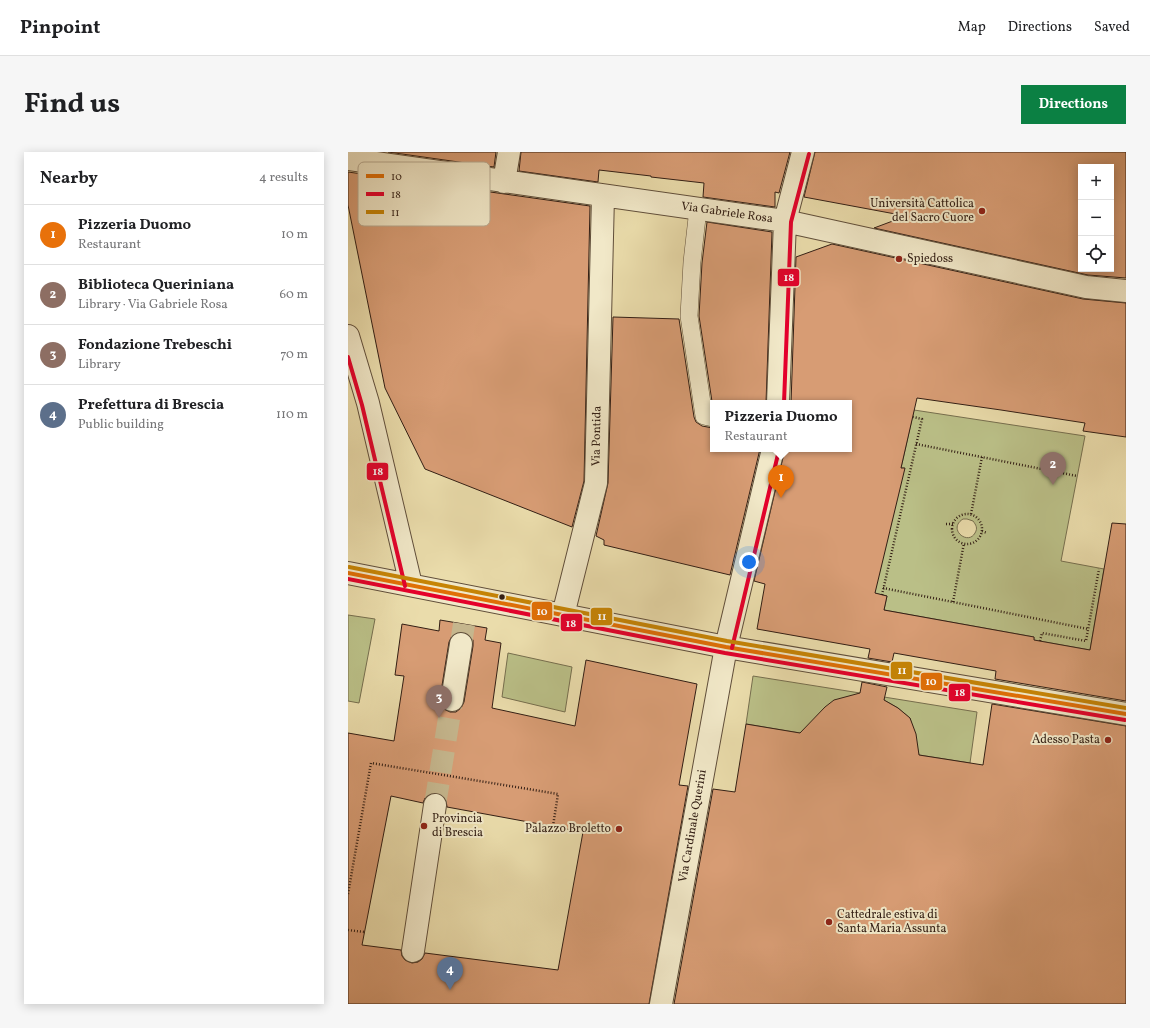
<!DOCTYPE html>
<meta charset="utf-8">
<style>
body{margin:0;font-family:Vollkorn,serif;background:#f6f6f6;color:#202124}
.controls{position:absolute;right:12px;top:12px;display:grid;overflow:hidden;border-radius:0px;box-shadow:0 2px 10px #0003}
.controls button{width:36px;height:36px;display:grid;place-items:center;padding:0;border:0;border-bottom:1px solid #e0e0e0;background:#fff;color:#202124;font:20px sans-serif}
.you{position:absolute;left:401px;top:410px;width:14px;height:14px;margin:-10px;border:3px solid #fff;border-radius:50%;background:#1a73e8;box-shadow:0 0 0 6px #1a73e833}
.badge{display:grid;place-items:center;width:26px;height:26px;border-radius:50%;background:#0b8043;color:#fff;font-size:13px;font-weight:700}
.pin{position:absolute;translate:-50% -33px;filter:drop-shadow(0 1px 2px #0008)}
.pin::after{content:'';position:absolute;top:21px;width:14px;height:12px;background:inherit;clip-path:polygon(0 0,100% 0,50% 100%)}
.popup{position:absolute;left:362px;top:248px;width:142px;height:52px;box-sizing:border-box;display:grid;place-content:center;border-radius:0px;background:#fff;filter:drop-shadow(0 1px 3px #0005);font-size:13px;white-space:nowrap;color:#757577}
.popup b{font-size:15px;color:#202124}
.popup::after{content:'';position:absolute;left:50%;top:100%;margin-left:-8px;border:8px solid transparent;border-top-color:#fff}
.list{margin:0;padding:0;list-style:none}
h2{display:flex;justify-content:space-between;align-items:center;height:52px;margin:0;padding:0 16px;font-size:17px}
h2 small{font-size:13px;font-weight:400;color:#757577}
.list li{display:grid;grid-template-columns:26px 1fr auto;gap:12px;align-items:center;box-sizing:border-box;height:60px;padding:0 16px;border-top:1px solid #e0e0e0}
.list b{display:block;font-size:15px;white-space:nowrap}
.list p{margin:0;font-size:13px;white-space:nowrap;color:#757577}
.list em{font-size:13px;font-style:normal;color:#757577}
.icon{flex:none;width:22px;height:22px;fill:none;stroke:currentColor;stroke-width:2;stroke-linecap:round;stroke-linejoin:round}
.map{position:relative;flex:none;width:778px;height:852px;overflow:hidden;border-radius:0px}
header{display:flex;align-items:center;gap:24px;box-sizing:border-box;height:56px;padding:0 20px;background:#fff;border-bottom:1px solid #e0e0e0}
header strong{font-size:19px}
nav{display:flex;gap:22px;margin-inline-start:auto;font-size:14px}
.intro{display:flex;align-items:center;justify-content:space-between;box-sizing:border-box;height:96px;padding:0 24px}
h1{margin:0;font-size:28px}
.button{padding:10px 18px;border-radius:0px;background:#0b8043;color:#fff;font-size:14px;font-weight:700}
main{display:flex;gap:24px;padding:0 24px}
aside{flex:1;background:#fff;border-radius:0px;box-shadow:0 2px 10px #0003}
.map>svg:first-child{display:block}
.green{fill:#babf87;stroke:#766e4e;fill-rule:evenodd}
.building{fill:#d79c74;stroke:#321e14;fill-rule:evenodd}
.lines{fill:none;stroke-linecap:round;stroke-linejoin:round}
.pedestrian-tunnel{stroke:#c5b68d;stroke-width:22;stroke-dasharray:22 11;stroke-linecap:butt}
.service-casing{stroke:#604e3a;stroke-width:18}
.pedestrian-casing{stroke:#604e3a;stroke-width:24}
.minor-casing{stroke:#604e3a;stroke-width:24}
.path{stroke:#321e14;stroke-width:2.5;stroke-dasharray:1 2;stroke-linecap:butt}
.service{stroke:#f1e8c8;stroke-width:17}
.pedestrian{stroke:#f1e8c8;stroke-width:22}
.minor{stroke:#f1e8c8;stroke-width:22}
.bus-1-casing{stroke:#f1e8c8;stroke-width:7}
.bus-2-casing{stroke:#f1e8c8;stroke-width:7}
.bus-3-casing{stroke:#f1e8c8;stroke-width:7}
.bus-1{stroke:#e06f06;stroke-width:4}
.bus-2{stroke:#e4002b;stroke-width:4}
.bus-3{stroke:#c68405;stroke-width:4}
.poi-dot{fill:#8f2418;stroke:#f1e8c8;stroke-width:1.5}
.bus-dot{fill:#321e14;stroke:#f1e8c8;stroke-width:1.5}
.labels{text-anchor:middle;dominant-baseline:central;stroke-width:4;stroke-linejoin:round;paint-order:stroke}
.poi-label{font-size:12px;fill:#321e14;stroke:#f1e8c8;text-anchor:end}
.street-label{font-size:12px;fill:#321e14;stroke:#f1e8c8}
.key{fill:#f1e8c8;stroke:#b8ab92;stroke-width:1}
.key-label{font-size:11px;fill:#321e14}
.line-badge{stroke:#f1e8c8;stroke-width:1.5}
.badge-label{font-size:11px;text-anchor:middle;font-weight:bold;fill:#fff}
</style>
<header>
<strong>Pinpoint</strong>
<nav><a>Map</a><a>Directions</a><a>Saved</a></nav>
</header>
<div class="intro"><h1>Find us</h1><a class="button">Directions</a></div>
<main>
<aside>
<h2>Nearby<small>4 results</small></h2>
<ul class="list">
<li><span class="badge" style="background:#e8710a">1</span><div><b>Pizzeria Duomo</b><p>Restaurant</p></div><em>10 m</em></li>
<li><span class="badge" style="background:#8d6e63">2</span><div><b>Biblioteca Queriniana</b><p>Library · Via Gabriele Rosa</p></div><em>60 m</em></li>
<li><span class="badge" style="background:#8d6e63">3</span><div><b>Fondazione Trebeschi</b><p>Library</p></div><em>70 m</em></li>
<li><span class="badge" style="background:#5c6f8a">4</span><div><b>Prefettura di Brescia</b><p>Public building</p></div><em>110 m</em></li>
</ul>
</aside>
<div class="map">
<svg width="778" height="852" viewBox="0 0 778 852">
<rect width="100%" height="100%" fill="#eadcab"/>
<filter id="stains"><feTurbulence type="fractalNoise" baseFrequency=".005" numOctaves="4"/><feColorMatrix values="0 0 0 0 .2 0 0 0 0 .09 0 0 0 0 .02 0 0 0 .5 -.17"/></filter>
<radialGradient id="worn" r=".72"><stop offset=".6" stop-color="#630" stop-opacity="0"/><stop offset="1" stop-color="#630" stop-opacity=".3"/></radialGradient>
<!-- green -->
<path class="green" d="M566,258l171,26 -24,125 43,8 -14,81 -56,-10v-3l-150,-27 3,-14 -14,-3 31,-125h-3zM615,367h4l6,2c3,4 5,7 2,12 -7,13 -28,-4 -12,-14z
M0,463l27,4 -16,84 -11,-2z
M160,501l64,14 -7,45 -63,-15z
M405,524l107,17v2l-54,39 -60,-10z
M536,545l93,15 -7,51 -51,-8 -9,-37 -12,-10 -14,-8z"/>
<!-- building -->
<path class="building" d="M40,0h108l-2,15z
M173,0h269l-11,41 -4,-1v15l-72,-10 1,-14 -53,-6v-1l-52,-6 -1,12 -79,-11z
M467,0h311v126l-38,-3 -214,-47 32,-12 -102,-19zM733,15h30v102h-30z
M0,20l242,34 -6,275 -12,46 -147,-58 -40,-81 -37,-183z
M359,70l65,10 -6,171h-53v5l-14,-92 3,-53z
M484,92l251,55 43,4v134l-43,-6 2,-8 -84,-13 -84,-12 -16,70h4l-30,125 12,3 -3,14 150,27v3l56,10 22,-127 14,1v177l-131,-22 1,-8 -102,-18 -2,9 -24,-4 2,-9 -113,-20 8,-45 -11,-3 31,-132h64v-46h-58l5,-146z
M265,165l66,2 15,98 2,5 6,4 11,2v21h47l-30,126 -126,-30v-5l-8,-4 12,-53z
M92,468l47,8 -2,12 16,3 -9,65 83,18 11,-66 111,24 -18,101 9,1 -39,218h-301v-271l46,8 10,-65 -9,-1 7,-51 37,7zM109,480h6l6,3 4,5v6l-9,56 -3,6 -5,4h-6l-6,-3 -4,-5v-6l9,-56 3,-6zM89,641l5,2 4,5 1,7 136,25 -25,138 -133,-17 -3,6 -4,3 -6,1 -7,-3 -3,-4 -1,-6 -39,-5 29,-149 32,7 2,-5 5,-4z
M514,530l25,5 -3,13 14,8 12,10 6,16 3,21 64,10 9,-61 134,22v278h-452l39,-215 22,3 11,-68 54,9 25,-26 9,-7 26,-7z"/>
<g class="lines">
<!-- pedestrian-tunnel -->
<path class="pedestrian-tunnel" d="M113,492l3,-20
M87,653l17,-105"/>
<defs>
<path id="service" d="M350,57l-6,53 -3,54 15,100 9,2"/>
<path id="pedestrian" d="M104,548l9,-56"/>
<path id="minor" d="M0,7l437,62 301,66 40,4
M156,30l5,-30
M0,184l20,67 43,182
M430,251l7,-182 18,-69
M0,421l378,74 400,67
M215,463l33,-132 7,-287
M65,799l22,-146
M313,852l65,-357 47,-198"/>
</defs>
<!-- service casing -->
<use href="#service" class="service-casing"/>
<!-- pedestrian casing -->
<use href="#pedestrian" class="pedestrian-casing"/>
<!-- minor casing -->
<use href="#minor" class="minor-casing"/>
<!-- path -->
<path class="path" d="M568,292l161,32
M623,362l11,-57
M604 377a15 15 0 1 1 30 0a15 15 0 1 1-30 0Z
M598,372h7
M634,379l5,2
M535,436l205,41
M534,443l40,-176 -9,-2
M605,450l11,-59
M692,489l2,-8 44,8 13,-72
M0,742l23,-131 187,31 -5,32
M0,778l16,2"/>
<!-- service -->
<use href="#service" class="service"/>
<!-- pedestrian -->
<use href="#pedestrian" class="pedestrian"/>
<!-- minor -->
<use href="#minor" class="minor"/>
<defs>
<path id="bus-1" d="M0,421l378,74 400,67"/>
<path id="bus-2" d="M0,205l14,48 43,181
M436,251l7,-181 18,-68
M0,427l377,74 400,67
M384,496l47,-198"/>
<path id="bus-3" d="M1,415l378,74 399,67"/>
</defs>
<!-- bus-1 casing -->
<use href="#bus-1" class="bus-1-casing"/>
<!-- bus-2 casing -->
<use href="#bus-2" class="bus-2-casing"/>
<!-- bus-3 casing -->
<use href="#bus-3" class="bus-3-casing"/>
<!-- bus-1 -->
<use href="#bus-1" class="bus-1"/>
<!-- bus-2 -->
<use href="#bus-2" class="bus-2"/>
<!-- bus-3 -->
<use href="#bus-3" class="bus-3"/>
</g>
<!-- markers -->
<g class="poi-dot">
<circle cx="634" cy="59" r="4"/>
<circle cx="551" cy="107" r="4"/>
<circle cx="760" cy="588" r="4"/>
<circle cx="76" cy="674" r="4"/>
<circle cx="271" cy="677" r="4"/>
<circle cx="481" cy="770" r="4"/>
</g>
<circle class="bus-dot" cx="154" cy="445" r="3.5"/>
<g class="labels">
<!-- poi labels -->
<g class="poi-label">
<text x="626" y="52">Università Cattolica<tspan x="626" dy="14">del Sacro Cuore</tspan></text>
<text x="559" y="107" text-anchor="start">Spiedoss</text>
<text x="752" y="588">Adesso Pasta</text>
<text x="84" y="667" text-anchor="start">Provincia<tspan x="84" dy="14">di Brescia</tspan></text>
<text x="263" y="677">Palazzo Broletto</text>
<text x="489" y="763" text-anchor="start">Cattedrale estiva di<tspan x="489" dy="14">Santa Maria Assunta</tspan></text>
</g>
<!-- street labels -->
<g class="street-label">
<text transform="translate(379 61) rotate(8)">Via Gabriele Rosa</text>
<text transform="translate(249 284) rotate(-89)">Via Pontida</text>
<text transform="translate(345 674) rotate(-80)">Via Cardinale Querini</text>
</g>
</g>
<!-- legend -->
<rect x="10" y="10" width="132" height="64" rx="6" class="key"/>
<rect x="18" y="22" width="18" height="4" fill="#e06f06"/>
<rect x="18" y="40" width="18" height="4" fill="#e4002b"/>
<rect x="18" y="58" width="18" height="4" fill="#c68405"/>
<g class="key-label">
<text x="43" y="28">10</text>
<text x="43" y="46">18</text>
<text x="43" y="64">11</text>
</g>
<g class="line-badge">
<rect x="429" y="116" width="23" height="19" rx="4" fill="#e4002b"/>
<rect x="18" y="310" width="23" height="19" rx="4" fill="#e4002b"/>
<rect x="183" y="449" width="22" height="20" rx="4" fill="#e06f06"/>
<rect x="242" y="455" width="23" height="19" rx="4" fill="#c68405"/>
<rect x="212" y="461" width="23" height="19" rx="4" fill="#e4002b"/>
<rect x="542" y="509" width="23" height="19" rx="4" fill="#c68405"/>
<rect x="572" y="520" width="23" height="19" rx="4" fill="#e06f06"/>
<rect x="600" y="531" width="23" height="19" rx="4" fill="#e4002b"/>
</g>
<g class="badge-label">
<text x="441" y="129">18</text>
<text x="30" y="323">18</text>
<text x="194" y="463">10</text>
<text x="254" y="468">11</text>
<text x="223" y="475">18</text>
<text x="554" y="522">11</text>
<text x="583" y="533">10</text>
<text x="612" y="544">18</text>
</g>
<rect width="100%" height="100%" filter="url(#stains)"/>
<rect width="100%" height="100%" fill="url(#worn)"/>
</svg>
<div class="controls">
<button>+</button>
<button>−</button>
<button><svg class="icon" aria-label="locate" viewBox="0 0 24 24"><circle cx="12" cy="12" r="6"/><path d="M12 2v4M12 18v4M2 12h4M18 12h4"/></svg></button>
</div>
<div class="you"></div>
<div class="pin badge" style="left:433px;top:346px;background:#e8710a">1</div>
<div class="popup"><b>Pizzeria Duomo</b>Restaurant</div>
<div class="pin badge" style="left:705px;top:333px;background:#8d6e63">2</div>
<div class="pin badge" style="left:91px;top:566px;background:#8d6e63">3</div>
<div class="pin badge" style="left:102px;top:838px;background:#5c6f8a">4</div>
</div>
</main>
